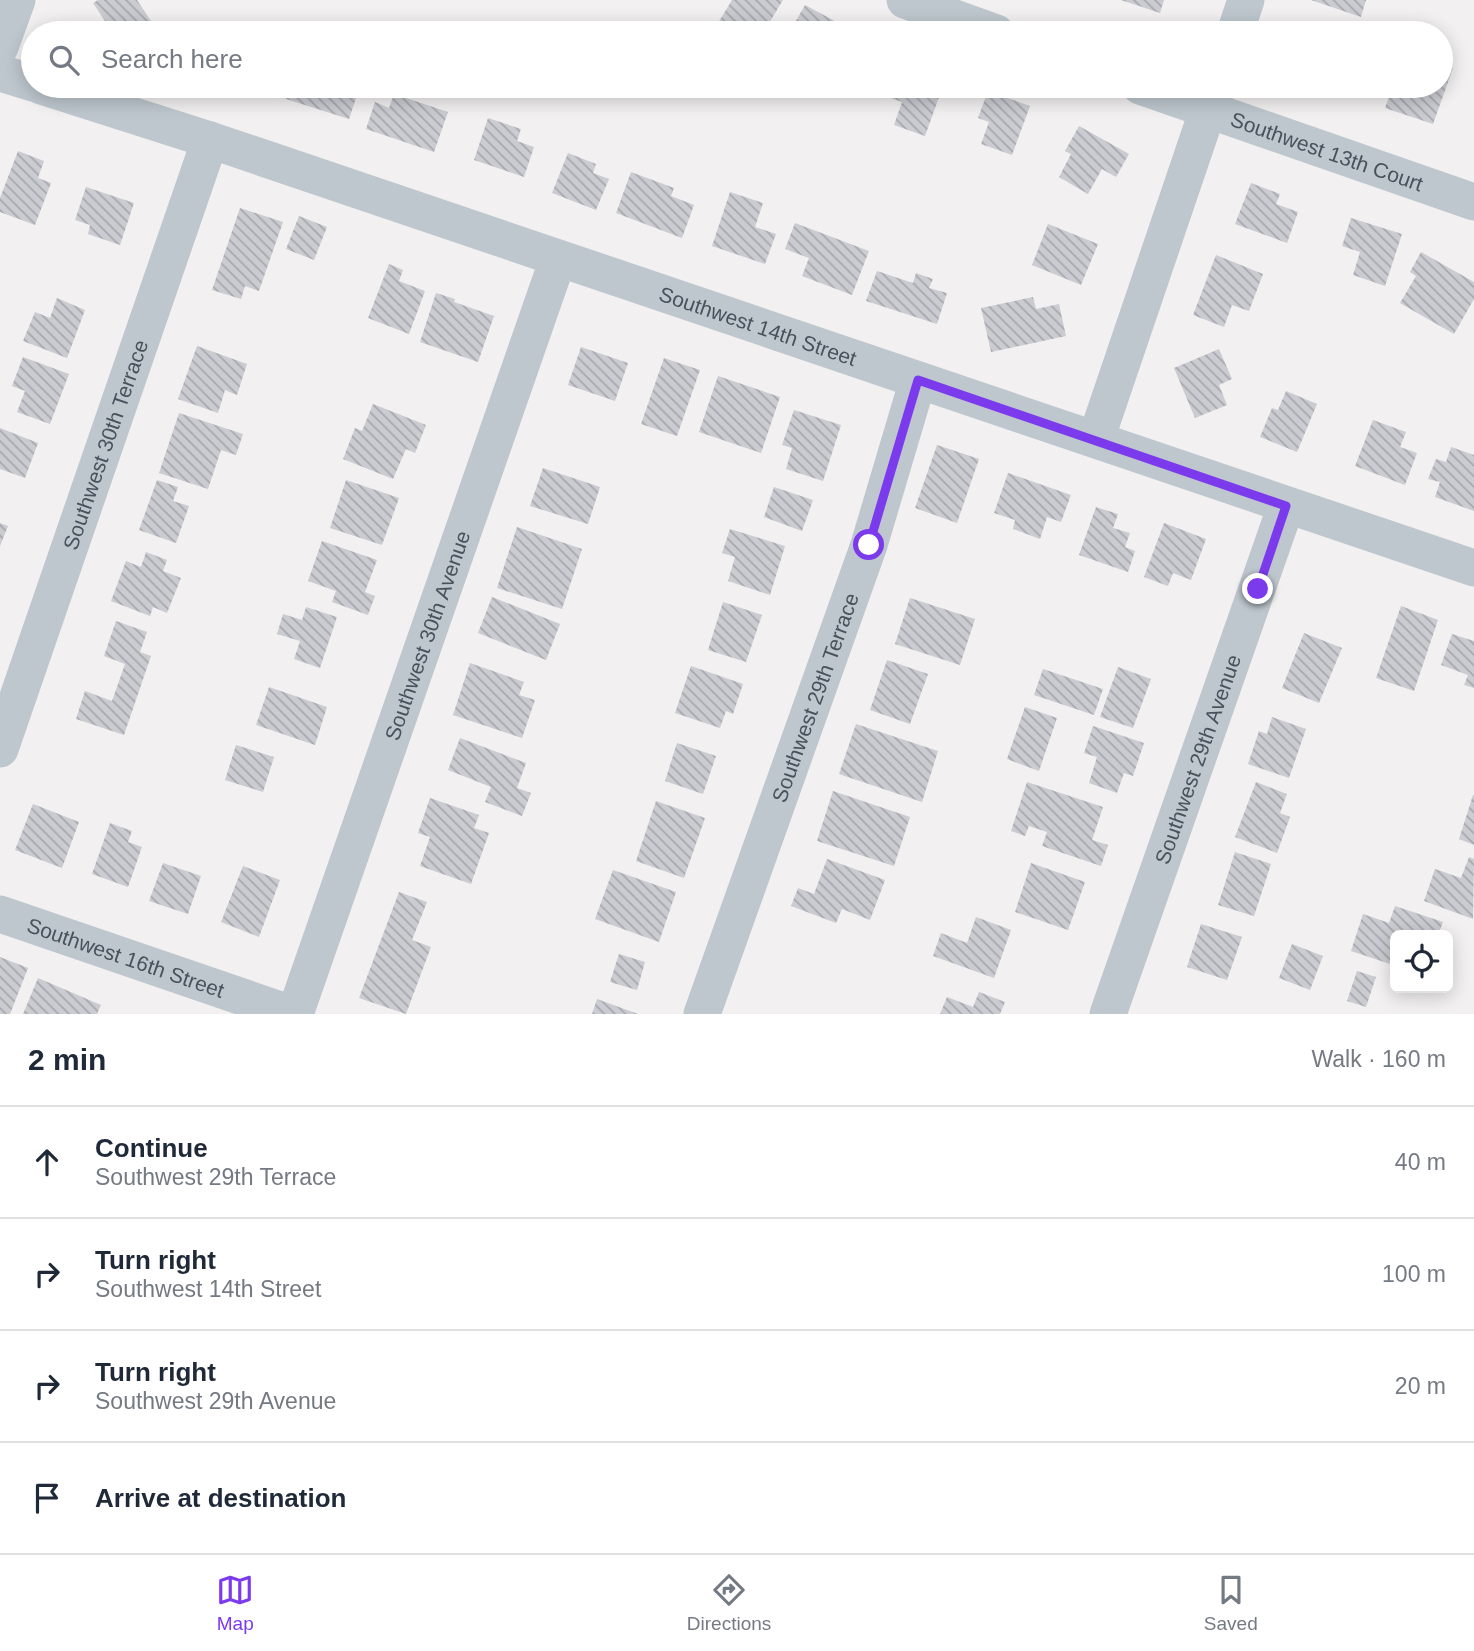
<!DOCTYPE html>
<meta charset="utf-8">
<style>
body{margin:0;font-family:Arial,sans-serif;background:#f2f2f3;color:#1f2937}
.controls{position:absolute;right:21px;bottom:21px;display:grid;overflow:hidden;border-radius:10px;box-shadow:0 4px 18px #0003}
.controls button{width:63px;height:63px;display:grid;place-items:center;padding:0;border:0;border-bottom:2px solid #e0e1e3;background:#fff;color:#1f2937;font:35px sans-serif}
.stop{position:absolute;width:21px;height:21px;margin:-16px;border:5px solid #7c3aed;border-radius:50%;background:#fff}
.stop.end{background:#7c3aed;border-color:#fff;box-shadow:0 2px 7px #0008}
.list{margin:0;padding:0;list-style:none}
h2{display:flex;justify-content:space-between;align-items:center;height:91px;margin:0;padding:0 28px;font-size:30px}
h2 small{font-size:23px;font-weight:400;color:#747a83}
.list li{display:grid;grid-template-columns:46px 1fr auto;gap:21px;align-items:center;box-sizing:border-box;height:112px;padding:0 28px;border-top:2px solid #e0e1e3}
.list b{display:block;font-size:26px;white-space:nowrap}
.list p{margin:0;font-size:23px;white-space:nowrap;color:#747a83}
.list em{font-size:23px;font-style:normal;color:#747a83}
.icon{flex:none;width:38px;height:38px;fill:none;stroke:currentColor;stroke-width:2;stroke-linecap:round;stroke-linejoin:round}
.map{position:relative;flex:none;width:1474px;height:1014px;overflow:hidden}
.search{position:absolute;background:#fff;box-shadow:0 4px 18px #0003;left:21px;right:21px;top:21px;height:77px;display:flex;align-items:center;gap:18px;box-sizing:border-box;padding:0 24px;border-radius:38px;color:#747a83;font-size:26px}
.sheet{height:539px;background:#fff}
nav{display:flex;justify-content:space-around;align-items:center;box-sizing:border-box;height:98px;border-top:2px solid #e0e1e3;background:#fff;font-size:19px;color:#747a83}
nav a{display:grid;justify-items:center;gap:4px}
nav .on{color:#7c3aed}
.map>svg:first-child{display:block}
.building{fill:url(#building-back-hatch)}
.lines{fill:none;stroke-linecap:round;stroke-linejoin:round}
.minor{stroke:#bec7ce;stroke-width:37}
.route{stroke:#7c3aed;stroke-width:9}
.labels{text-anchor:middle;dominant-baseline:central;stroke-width:6;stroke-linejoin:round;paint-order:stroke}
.street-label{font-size:21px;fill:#48525d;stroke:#fff}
</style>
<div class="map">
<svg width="1474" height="1014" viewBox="0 0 1474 1014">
<defs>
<pattern id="building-back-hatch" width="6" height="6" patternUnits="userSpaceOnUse" patternTransform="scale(1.75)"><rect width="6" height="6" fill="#caccd2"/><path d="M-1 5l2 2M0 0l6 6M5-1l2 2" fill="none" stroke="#a6a8ae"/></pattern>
</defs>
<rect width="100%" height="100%" fill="#f2f0f0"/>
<!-- building -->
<path class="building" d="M98,0h39l22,33h-46l-20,-30z
M732,0h51l-20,33h-39l-9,-5z
M1121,0h43l-4,13z
M1311,0h55l-5,17z
M805,5l52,28h-68z
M1441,64l12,4 -20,56 -48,-16 8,-22h48z
M291,86h69l-11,33 -63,-20z
M869,86h74l-18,50 -31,-11 8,-23 -34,-12z
M988,91l42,15 -18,49 -31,-11 8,-22 -11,-4z
M394,94l54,18 -14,40 -68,-23 9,-27 14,6z
M488,118l33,11 -4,12 17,6 -10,30 -50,-17z
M1079,126l50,28 -13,23 -14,-8 -14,25 -29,-17 12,-23 -6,-3z
M18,151l26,10 -6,17 13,5 -16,42 -35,-13v-14z
M568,153l28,11 -3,9 16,6 -13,31 -44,-17z
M631,172l43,16 -3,8 23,9 -12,33 -66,-25z
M1251,183l29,11 -4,10 22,8 -11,31 -52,-19z
M86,187l48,16 -14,42 -32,-11 2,-9 -15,-5z
M730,192l33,11 -8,24 21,7 -11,30 -53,-18z
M240,208l43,14 -24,69 -14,-5 -4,13 -29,-9z
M299,216l28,11 -13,33 -28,-11z
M1351,218l51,16 -17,52 -32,-11 7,-23 -18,-6z
M795,223l74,28 -17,44 -50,-19 7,-18 -24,-9z
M1048,224l50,20 -17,41 -49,-20z
M1421,252l53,30v17l-20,35 -54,-31 16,-27 -6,-4z
M1216,255l47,19 -14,37 -17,-6 -8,22 -31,-12z
M389,264l14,6 -4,11 26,10 -16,43 -41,-16z
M877,271l36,12 3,-10 17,6 -4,9 18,5 -10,31 -71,-23z
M436,293l19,6 -1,3 40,14 -16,46 -58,-20z
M1033,297l3,12 23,-5 7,32 -75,16 -10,-44z
M57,298l28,12 -18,48 -44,-17 12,-29 15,6z
M197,346l50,18 -10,31 -12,-5 -7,23 -40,-14z
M581,347l47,16 -13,38 -47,-16z
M1219,349l13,30 -13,6 8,20 -32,13 -21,-50z
M23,357l46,17 -19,50 -33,-12 8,-21 -13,-5z
M664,358l36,12 -23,66 -36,-12z
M718,376l62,21 -19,56 -62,-21z
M1286,391l31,13 -20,48 -37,-15 12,-29 6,2z
M373,404l53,21 -11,28 -9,-4 -13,30 -50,-20 12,-31 7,3z
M794,410l47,15 -18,56 -37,-12 6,-21 -10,-3z
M179,413l64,21 -7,21 -15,-5 -13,39 -49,-16z
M1373,420l33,12 -6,15 17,6 -12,32 -50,-19z
M0,428l38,15 -13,35 -25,-9z
M937,445l42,14 -22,64 -42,-15z
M1451,447l23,8v56l-39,-14 5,-15 -12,-3 8,-20 10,3z
M543,468l57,19 -12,37 -58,-18z
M1008,473l63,22 -10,27 -14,-5 -7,22 -27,-10 2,-9 -21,-7z
M157,480l21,7 -5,14 16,5 -13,37 -37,-13z
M346,480l53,18 -17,47 -52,-17z
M774,487l39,13 -11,31 -38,-14z
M1096,507l22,7 -5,14 17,5 -5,14 10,4 -7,21 -49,-17z
M0,523l8,3 -8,20z
M1164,523l42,16 -15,41 -18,-7 -5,13 -24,-9z
M517,527l65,22 -20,60 -65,-21z
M730,529l55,17 -15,49 -42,-14 7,-24 -13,-4z
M322,541l55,19 -12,32 10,4 -7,19 -36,-13 4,-11 -28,-10z
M146,552l21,8 -4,11 18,7 -14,35 -14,-6 -3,9 -39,-15 15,-40 15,6z
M492,597l68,27 -14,36 -68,-27z
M910,598l65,21 -15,46 -65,-21z
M723,602l39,13 -16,47 -38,-12z
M1401,606l37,14 -24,71 -38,-13z
M306,607l31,10 -17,51 -26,-9 6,-18 -23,-7 6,-20 19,6z
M116,621l31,11 -7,20 11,4 -27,79 -48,-16 9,-28 27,10 13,-37 -21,-8z
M1304,633l38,15 -23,55 -37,-15z
M1452,634l22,7v47l-10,-3 4,-10 -27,-10z
M887,660l41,14 -18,50 -40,-14z
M470,663l54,19 -5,13 16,5 -13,38 -69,-23z
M691,666l52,18 -10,30 -7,-3 -6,17 -45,-15z
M1118,667l33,12 -18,49 -33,-11z
M1043,669l60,20 -9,26 -60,-20z
M269,687l58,20 -12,38 -59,-20z
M1025,707l32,11 -18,53 -32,-12z
M1272,717l34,12 -17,49 -41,-14 11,-33 8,3z
M856,724l82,27 -16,51 -83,-28z
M1093,726l51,17 -11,33 -9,-3 -7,20 -28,-10 8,-26 -13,-4z
M460,738l66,25 -9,25 14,5 -9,23 -37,-14 6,-15 -43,-17z
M677,743l39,13 -13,38 -38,-13z
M236,745l38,12 -11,35 -38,-12z
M1027,782l76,25 -11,33 16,5 -7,21 -59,-20 5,-14 -18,-6 -4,10 -14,-5z
M1256,782l31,12 -7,19 10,4 -13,36 -42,-16z
M833,791l77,26 -16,49 -77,-25z
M1473,795h1v50l-15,-6z
M430,798l49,17 -5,13 15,5 -18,51 -51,-18 10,-29 -12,-4z
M656,801l49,17 -21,60 -48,-17z
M33,804l46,18 -17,46 -47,-18z
M110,823l22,8 -4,11 14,5 -14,40 -36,-13z
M1235,852l36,12 -17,52 -36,-11z
M1469,857l5,2 -1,60 -49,-18 11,-32 26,9z
M827,859l58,21 -15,40 -28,-11 -6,14 -45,-17 7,-18 16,6z
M163,863l38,13 -13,38 -39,-13z
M1031,863l54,19 -17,48 -53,-18z
M243,866l37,14 -21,57 -38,-15z
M613,870l63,22 -17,50 -64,-23z
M399,892l28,10 -15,38 19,7 -25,67 -47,-16z
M1395,906l48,16 -5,13h-24l-14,-4 -1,4h-4v11l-5,18 -39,-13 12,-37 26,9z
M976,917l35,13 -17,48 -61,-22 8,-23 26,10z
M1201,924l41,13 -15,43 -40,-13z
M1292,944l31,12 -13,34 -31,-12z
M619,954l26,8 -8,28 -27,-8z
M0,957l28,11 -18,46h-10z
M1357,971l19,6 -10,30 -19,-6z
M38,978l63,27 -4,9h-74z
M979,992l26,10 -5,12h-60l7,-17 26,10z
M597,999l41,15h-46z"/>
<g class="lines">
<!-- minor -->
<g class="minor">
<path d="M905,0l91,33"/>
<path d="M1235,33l11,-33"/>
<path d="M0,47l17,-47"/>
<path d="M0,73l33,10"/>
<path id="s1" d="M41,86l169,54 1264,428"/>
<path id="s2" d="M1140,86l334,116"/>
<path d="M1096,439l120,-353"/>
<path id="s3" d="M0,749l210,-609"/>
<path id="s4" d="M0,914l292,100"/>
<path id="s5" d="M295,1014l263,-755"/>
<path id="s6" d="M702,1014l167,-469 49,-165"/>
<path id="s7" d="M1108,1014l178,-508"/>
</g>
</g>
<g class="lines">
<!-- route -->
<path class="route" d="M869,545l49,-165 368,126 -28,83"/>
</g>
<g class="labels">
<!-- street labels -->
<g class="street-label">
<text stroke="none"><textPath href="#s2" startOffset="198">Southwest 13th Court</textPath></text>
<text stroke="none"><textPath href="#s1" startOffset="756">Southwest 14th Street</textPath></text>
<text stroke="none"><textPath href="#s3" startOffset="322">Southwest 30th Terrace</textPath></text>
<text stroke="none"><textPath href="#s5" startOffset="401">Southwest 30th Avenue</textPath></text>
<text stroke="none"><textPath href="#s6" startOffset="336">Southwest 29th Terrace</textPath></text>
<text stroke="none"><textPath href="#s7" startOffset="270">Southwest 29th Avenue</textPath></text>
<text stroke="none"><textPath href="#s4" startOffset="133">Southwest 16th Street</textPath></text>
</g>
</g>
</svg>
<div class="controls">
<button><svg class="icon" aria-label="locate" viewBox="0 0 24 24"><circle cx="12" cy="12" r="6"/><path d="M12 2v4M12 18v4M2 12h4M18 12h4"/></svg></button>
</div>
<div class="stop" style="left:869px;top:545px"></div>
<div class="stop end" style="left:1258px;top:589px"></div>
<div class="search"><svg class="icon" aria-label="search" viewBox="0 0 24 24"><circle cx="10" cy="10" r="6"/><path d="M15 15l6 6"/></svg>Search here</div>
</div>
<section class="sheet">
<h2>2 min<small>Walk · 160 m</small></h2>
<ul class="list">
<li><svg class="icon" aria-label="ahead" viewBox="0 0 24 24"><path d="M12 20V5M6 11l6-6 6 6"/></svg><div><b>Continue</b><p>Southwest 29th Terrace</p></div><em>40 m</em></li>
<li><svg class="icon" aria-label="right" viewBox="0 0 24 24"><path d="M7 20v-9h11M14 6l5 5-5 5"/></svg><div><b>Turn right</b><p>Southwest 14th Street</p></div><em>100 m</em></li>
<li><svg class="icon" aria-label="right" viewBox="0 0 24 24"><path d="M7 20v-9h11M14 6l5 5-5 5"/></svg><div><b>Turn right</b><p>Southwest 29th Avenue</p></div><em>20 m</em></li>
<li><svg class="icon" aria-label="arrive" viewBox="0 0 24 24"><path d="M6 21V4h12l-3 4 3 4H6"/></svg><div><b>Arrive at destination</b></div></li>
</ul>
</section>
<nav>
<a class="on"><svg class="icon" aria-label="map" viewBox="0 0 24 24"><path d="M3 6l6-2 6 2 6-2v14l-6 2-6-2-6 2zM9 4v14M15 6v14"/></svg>Map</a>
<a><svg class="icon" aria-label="directions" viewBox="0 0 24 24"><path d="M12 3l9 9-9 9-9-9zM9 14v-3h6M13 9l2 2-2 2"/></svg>Directions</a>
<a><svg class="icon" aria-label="saved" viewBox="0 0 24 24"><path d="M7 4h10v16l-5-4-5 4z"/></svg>Saved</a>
</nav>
